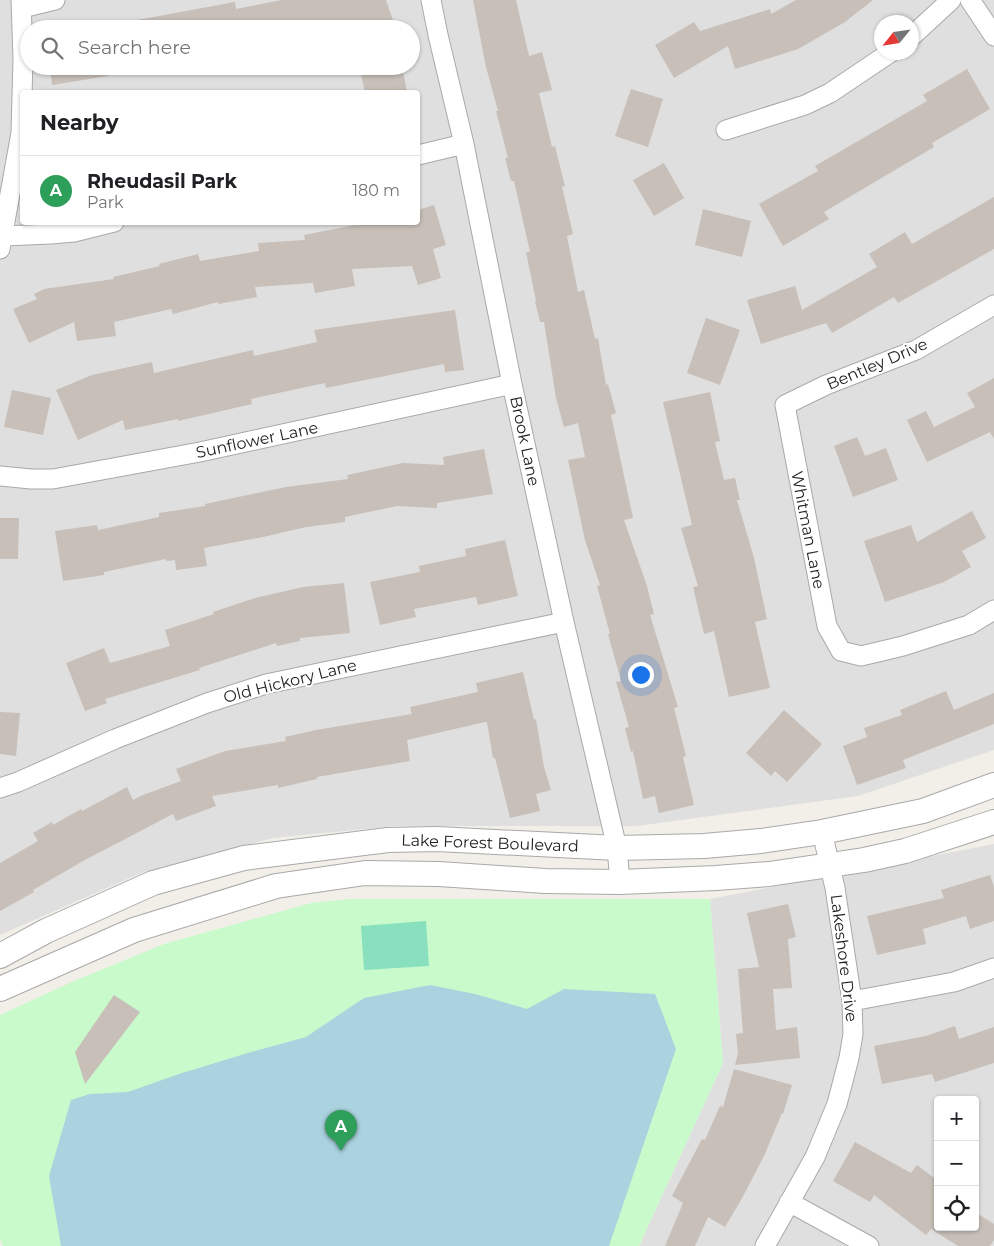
<!DOCTYPE html>
<meta charset="utf-8">
<style>
body{margin:0;font-family:Montserrat,sans-serif;background:#f6f6f6;color:#202124}
.controls{position:absolute;right:15px;bottom:15px;display:grid;overflow:hidden;border-radius:5px;box-shadow:0 1px 4px #0004}
.controls button{width:45px;height:45px;display:grid;place-items:center;padding:0;border:0;border-bottom:1px solid #e0e0e0;background:#fff;color:#202124;font:25px sans-serif}
.compass{position:absolute;left:874px;top:15px;width:45px;height:45px;border-radius:50%;background:#fff;box-shadow:0 1px 4px #0004;rotate:240deg}
.you{position:absolute;left:640px;top:674px;width:18px;height:18px;margin:-12px;border:4px solid #fff;border-radius:50%;background:#1a73e8;box-shadow:0 0 0 8px #1a73e833}
.badge{display:grid;place-items:center;width:32px;height:32px;border-radius:50%;background:#db2777;color:#fff;font-size:16px;font-weight:700}
.pin{position:absolute;translate:-50% -41px;filter:drop-shadow(0 1px 2px #0008)}
.pin::after{content:'';position:absolute;top:26px;width:18px;height:15px;background:inherit;clip-path:polygon(0 0,100% 0,50% 100%)}
.list{margin:0;padding:0;list-style:none}
h2{display:flex;justify-content:space-between;align-items:center;height:65px;margin:0;padding:0 20px;font-size:21px}
h2 small{font-size:16px;font-weight:400;color:#757577}
.list li{display:grid;grid-template-columns:32px 1fr auto;gap:15px;align-items:center;box-sizing:border-box;height:70px;padding:0 20px;border-top:1px solid #e0e0e0}
.list b{display:block;font-size:19px;white-space:nowrap}
.list p{margin:0;font-size:16px;white-space:nowrap;color:#757577}
.list em{font-size:16px;font-style:normal;color:#757577}
.icon{flex:none;width:28px;height:28px;fill:none;stroke:currentColor;stroke-width:2;stroke-linecap:round;stroke-linejoin:round}
.map{position:relative;flex:none;width:994px;height:1246px;overflow:hidden}
.search{position:absolute;background:#fff;box-shadow:0 1px 4px #0004;left:20px;top:20px;width:400px;height:55px;display:flex;align-items:center;gap:12px;box-sizing:border-box;padding:0 18px;border-radius:28px;color:#757577;font-size:19px}
.panel{position:absolute;background:#fff;box-shadow:0 1px 4px #0004;left:20px;top:90px;width:400px;height:135px;border-radius:5px}
.map>svg:first-child{display:block}
.residential{fill:#e0dfdf;fill-rule:evenodd}
.park{fill:#c8facc}
.pitch{fill:#88e0be}
.water{fill:#aad3df}
.building{fill:#c7bfb8}
.lines{fill:none;stroke-linecap:round;stroke-linejoin:round}
.minor-casing{stroke:#a9a9a9;stroke-width:21}
.tertiary-casing{stroke:#a9a9a9;stroke-width:26}
.minor{stroke:#fff;stroke-width:19}
.tertiary{stroke:#fff;stroke-width:24}
.labels{text-anchor:middle;dominant-baseline:central;stroke-width:4;stroke-linejoin:round;paint-order:stroke}
.street-label{font-size:16px;fill:#222;stroke:#fff}
</style>
<div class="map">
<svg width="994" height="1246" viewBox="0 0 994 1246">
<rect width="100%" height="100%" fill="#f2efe9"/>
<!-- residential -->
<path class="residential" d="M0,0h994v750l-136,46 -221,30h-241l-123,12 -132,35 -141,62zM882,22h30v30h-30zM29,29h382v37h-382zM22,92h396v130h-396z
M994,844v402h-355l84,-183 -13,-164zM938,1100h37v127h-37z"/>
<!-- park -->
<path class="park" d="M349,899h361l13,164 -84,183h-636l-3,-7v-224l74,-34 90,-37 147,-41z"/>
<!-- pitch -->
<path class="pitch" d="M426,921l3,45 -65,4 -3,-44z"/>
<!-- water -->
<path class="water" d="M430,985l45,9 52,15 37,-20 91,5 21,55 -67,197h-548l-12,-70 22,-76 19,-6 38,-2 51,-18 72,-22 55,-15 58,-39z"/>
<!-- building -->
<path class="building" d="M281,0h105l10,29h-258l-1,-9 98,-18 1,7z
M473,0h43l13,56 13,-4 10,38 -13,3 13,54 3,-1 10,40 -3,1 11,47 -6,2 11,56 6,-2 11,49 3,-1 8,47 2,-1 8,29 -5,2 22,103 -9,2 23,66 7,28 -4,1 28,92 -4,1 12,48 -3,1 11,48 -35,8 -4,-17 -12,3 -10,-48 -2,1 -6,-24 4,-1 -13,-45 5,-1 -13,-47h2l-13,-48 3,-1 -15,-45 -17,-80 17,-3 -7,-34 -14,4 -8,-29 -12,-76h-4l-5,-21h1l-10,-49h4l-16,-71h-3l-6,-23h3l-12,-47h2l-12,-44z
M796,0h77l-28,22 -47,27 -63,20 -7,-23 -54,32 -19,-33 39,-23 6,9 70,-22 1,5z
M50,66h58v10l-56,9z
M380,66h22l5,26h-42l-5,-22z
M967,69l23,40 -58,34 2,4 -110,65 5,7 -46,27 -24,-42 59,-33 -3,-5 112,-65 -4,-6z
M631,89l32,10 -15,48 -33,-11z
M664,163l20,35 -30,18 -21,-36z
M994,197v52l-96,54 -4,-6 -62,36 -6,-10 -65,21 -14,-44 48,-14 7,24 75,-43 -8,-13 36,-22 7,12z
M434,205l12,40 -13,4 8,29 -23,7 -6,-19 -60,3 3,17 -40,7 -2,-10 -58,4 2,10 -39,7v-2l-45,12 -2,-5 -57,13 2,14 -39,5 -3,-19 -45,21 -16,-34 24,-10 -3,-5 10,-5 70,-10 -1,-2 47,-11 -1,-2 39,-10 2,7 59,-10 -1,-8 47,-3 -1,-5 51,-10v-3h63v-12z
M703,209l48,12 -9,36 -47,-12z
M455,310l9,60 -19,2 -1,-8 -118,24 -1,-5 -74,16 1,5 -74,17v-2l-53,11 -2,-10 -45,20 -22,-50 36,-15 60,-13 2,11 99,-23 1,6 63,-14 -3,-12z
M706,318l34,12 -20,55 -33,-12z
M994,378v61l-4,-7 -63,30 -20,-42 19,-9 8,16 41,-20 -8,-14z
M12,390l39,8 -8,37 -39,-8z
M710,392l10,49 -5,1 9,38 11,-2 5,22h-3l17,58 13,61 -12,3 15,66 -41,9 -15,-66 -10,3 -11,-47 5,-1 -17,-58 11,-3 -29,-123z
M857,437l8,19 21,-8 12,32 -45,17 -19,-51z
M484,449l9,45 -56,9v5l-40,-2 -52,11v5l-39,5 -43,10 -59,11 3,18 -31,4 -1,-10 -8,1 -1,-2 -62,13v3l-41,6 -8,-50 42,-6 1,5 61,-13v-4l46,-7v-2l81,-17 62,-8 -1,-4 56,-12 41,2 -1,-8z
M972,511l14,27 -24,13 9,16 -27,15 -59,20 -21,-61 47,-16 6,17z
M0,518h19l-1,41h-18z
M505,540l13,56 -40,9 -2,-8 -62,12 2,8 -36,8 -10,-43 50,-10 -1,-6 47,-10 -1,-7z
M344,583l6,50 -50,5v3l-23,5 -1,-3 -77,25 1,2 -95,29 2,4 -22,8 -19,-48 38,-15 6,15 60,-17 -5,-16 49,-16 -1,-2 42,-14 48,-11z
M523,672l11,48 2,-1 8,48 7,23 -15,4 4,17 -30,7 -15,-60h-2l-6,-36h-2l-78,18 3,21 -93,16v2l-39,9v-3l-66,11 4,10 -40,15 -3,-7 -90,47 -50,29 1,2 -34,19v-48l38,-22 -5,-8 19,-11 1,3 28,-16 1,2 45,-24 6,13 10,-5 38,-14 -5,-12 49,-18 61,-10 -1,-4 31,-7 96,-16 -2,-7 68,-15 -2,-9z
M946,691l8,19 40,-17v31l-91,36 3,8 -49,17 -14,-39 24,-9 -3,-9 38,-13 -2,-5z
M784,710l38,34 -35,38 -12,-11 -4,5 -25,-23z
M0,712l20,1 -4,43 -16,-2z
M990,875l4,12v34l-24,8 -4,-13 -43,13 3,15 -49,11 -10,-39 77,-18 -3,-8z
M788,904l8,33 -8,2 4,49 -19,1 3,41 21,-3 3,31 -65,7 3,-12 -2,-19 7,-1 -5,-64 21,-2 -12,-54z
M114,995l26,17 -55,72 -10,-32z
M955,1026l4,13 35,-12v36l-59,19 -3,-8 -50,10 -8,-38 52,-10z
M734,1069l58,16 -9,29 -1,-1 -18,43 -23,44 -16,27 -17,-10 -13,29h-30l18,-43 -11,-7 30,-57 3,1 15,-34 3,1z
M855,1142l56,31 6,-8 21,16v46h37v-15l19,12v16l-4,6h-32l-27,-17 -5,6 -52,-40 -4,7 -37,-21z"/>
<g class="lines">
<defs>
<path id="minor" d="M431,0l7,35 26,109 48,240 52,238 53,226 3,34
M970,0l24,36
M22,8l33,-8
M912,36l39,-36
M726,130l79,-25 25,-12 61,-41
M418,155l46,-11
M3,236l48,-2 23,-2 40,-10
M0,249l21,-116 2,-74 -2,-59
M994,305l-78,45 -90,35 -41,20 42,221 14,25 20,5 42,-10 66,-21 25,-15
M0,476l31,3h22l147,-27 312,-68
M0,788l18,-6 97,-43 92,-36 59,-19 298,-62
M852,1001l102,-19 40,-14
M789,1202l80,44
M765,1246l50,-89 22,-53 12,-46 4,-24 -1,-33 -17,-113 -13,-56"/>
<path id="tertiary" d="M0,956l46,-25 107,-48 91,-25 144,-18 49,-1 180,9 87,-2 57,-5 61,-9 101,-21 71,-26
M0,989l134,-59 142,-44 89,-13 74,1 106,7 75,1 96,-4 53,-4 95,-14 41,-9 89,-29"/>
</defs>
<!-- minor casing -->
<use href="#minor" class="minor-casing"/>
<!-- tertiary casing -->
<use href="#tertiary" class="tertiary-casing"/>
<!-- minor -->
<use href="#minor" class="minor"/>
<!-- tertiary -->
<use href="#tertiary" class="tertiary"/>
</g>
<g class="labels">
<!-- street labels -->
<g class="street-label">
<text transform="translate(877 364) rotate(-23)">Bentley Drive</text>
<text transform="translate(257 440) rotate(-12)">Sunflower Lane</text>
<text transform="translate(525 441) rotate(78)">Brook Lane</text>
<text transform="translate(808 530) rotate(79)">Whitman Lane</text>
<text transform="translate(290 681) rotate(-14)">Old Hickory Lane</text>
<text transform="translate(490 843) rotate(2)">Lake Forest Boulevard</text>
<text transform="translate(844 958) rotate(83)">Lakeshore Drive</text>
</g>
</g>
</svg>
<div class="controls">
<button>+</button>
<button>−</button>
<button><svg class="icon" aria-label="locate" viewBox="0 0 24 24"><circle cx="12" cy="12" r="6"/><path d="M12 2v4M12 18v4M2 12h4M18 12h4"/></svg></button>
</div>
<svg class="compass" viewBox="-18 -18 36 36"><path d="M0-13l5 13h-10z" fill="#e53935"/><path d="M0 13l5-13h-10z" fill="#757577"/></svg>
<div class="you"></div>
<div class="pin badge" style="left:341px;top:1151px;background:#2e9e5b">A</div>
<div class="search"><svg class="icon" aria-label="search" viewBox="0 0 24 24"><circle cx="10" cy="10" r="6"/><path d="M15 15l6 6"/></svg>Search here</div>
<section class="panel">
<h2>Nearby<small></small></h2>
<ul class="list">
<li><span class="badge" style="background:#2e9e5b">A</span><div><b>Rheudasil Park</b><p>Park</p></div><em>180 m</em></li>
</ul>
</section>
</div>
